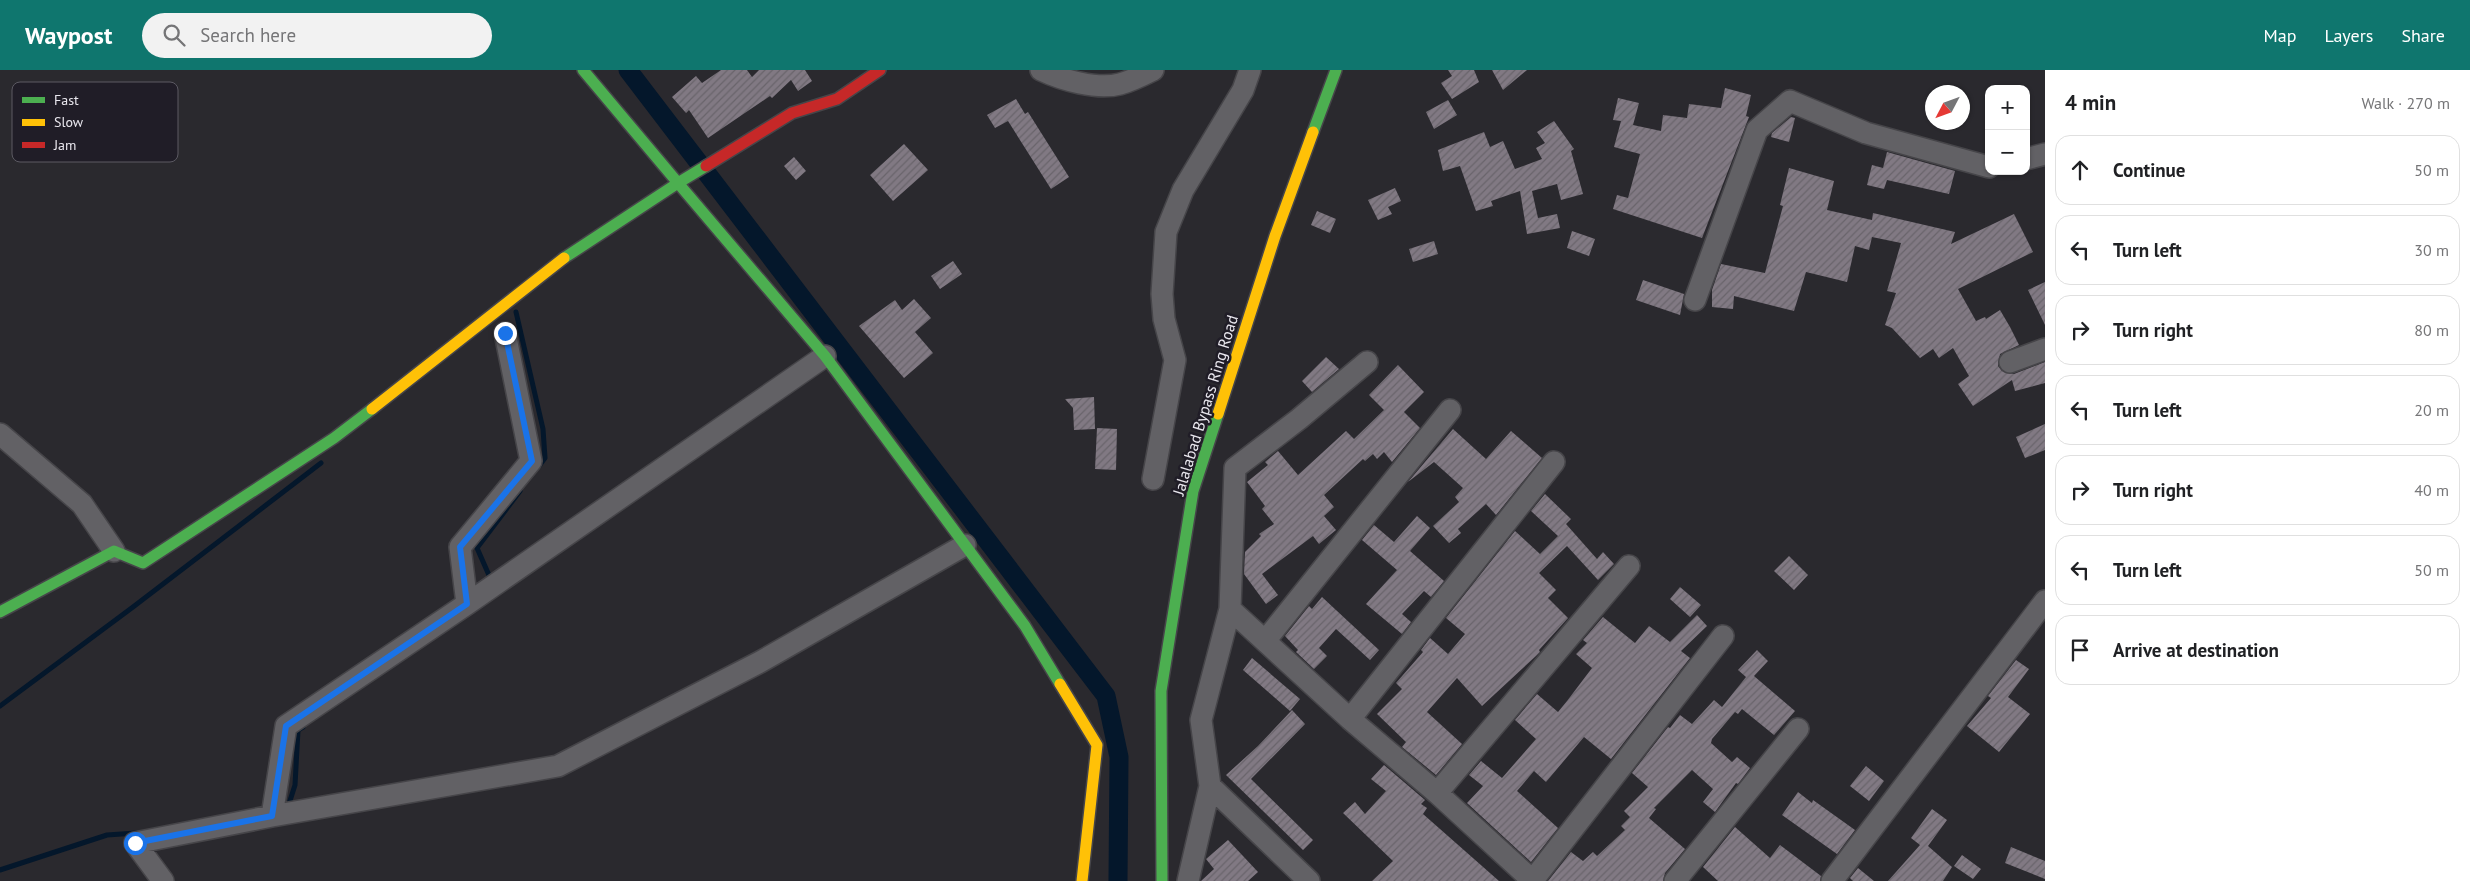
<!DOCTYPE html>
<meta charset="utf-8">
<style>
body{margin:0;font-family:"PT Sans",sans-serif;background:#f2f2f2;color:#202124}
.controls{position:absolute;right:15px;top:15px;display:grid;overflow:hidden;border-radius:10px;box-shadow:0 1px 4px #0004}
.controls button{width:45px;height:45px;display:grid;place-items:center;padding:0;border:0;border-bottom:1px solid #e0e0e0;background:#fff;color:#202124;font:25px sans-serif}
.compass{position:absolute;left:1925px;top:15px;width:45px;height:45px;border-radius:50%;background:#fff;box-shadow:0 1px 4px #0004;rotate:229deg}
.stop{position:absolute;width:15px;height:15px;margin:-11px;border:4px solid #1a73e8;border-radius:50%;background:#fff}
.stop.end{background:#1a73e8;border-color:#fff;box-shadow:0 1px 5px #0008}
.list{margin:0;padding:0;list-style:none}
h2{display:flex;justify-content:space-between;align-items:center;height:65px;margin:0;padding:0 20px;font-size:21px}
h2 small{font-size:16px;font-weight:400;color:#757577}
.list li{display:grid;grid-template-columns:32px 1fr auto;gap:15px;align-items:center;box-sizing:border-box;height:70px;margin:0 10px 10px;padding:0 10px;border:1px solid #e0e0e0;border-radius:15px}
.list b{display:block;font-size:19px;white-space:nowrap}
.list em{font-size:16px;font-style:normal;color:#757577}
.icon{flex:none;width:28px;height:28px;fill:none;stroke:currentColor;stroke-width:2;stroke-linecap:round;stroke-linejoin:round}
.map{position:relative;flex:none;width:2045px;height:811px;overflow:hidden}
header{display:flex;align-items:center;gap:30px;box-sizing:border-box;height:70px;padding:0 25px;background:#0f766e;color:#fff}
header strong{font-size:24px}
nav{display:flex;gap:28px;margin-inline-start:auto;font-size:18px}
.search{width:350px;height:45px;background:#f2f2f2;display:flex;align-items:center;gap:12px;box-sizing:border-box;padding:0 18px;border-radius:28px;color:#757577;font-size:19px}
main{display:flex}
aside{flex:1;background:#fff}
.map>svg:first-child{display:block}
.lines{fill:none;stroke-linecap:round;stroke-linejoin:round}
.stream{stroke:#04172b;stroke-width:5}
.canal{stroke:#04172b;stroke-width:19}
.building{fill:url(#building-hatch)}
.street-casing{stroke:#464549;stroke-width:24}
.fast-casing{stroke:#464549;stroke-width:14}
.slow-casing{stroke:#464549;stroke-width:14}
.jam-casing{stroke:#464549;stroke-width:14}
.street{stroke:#626165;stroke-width:21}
.fast{stroke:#4caf50;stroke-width:11}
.slow{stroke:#ffc107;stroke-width:11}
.jam{stroke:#c62828;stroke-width:11}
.route{stroke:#1a73e8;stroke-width:6}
.labels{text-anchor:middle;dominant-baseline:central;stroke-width:5;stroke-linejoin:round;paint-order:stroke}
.street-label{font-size:16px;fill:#e9e7ee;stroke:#201d27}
.key{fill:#201d27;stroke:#5c5a63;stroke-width:1}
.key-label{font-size:14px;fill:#e9e7ee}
</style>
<header>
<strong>Waypost</strong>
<div class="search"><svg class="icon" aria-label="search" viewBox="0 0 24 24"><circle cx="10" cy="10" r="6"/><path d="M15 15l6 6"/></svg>Search here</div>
<nav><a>Map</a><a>Layers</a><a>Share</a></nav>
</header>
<main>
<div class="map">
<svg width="2045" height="811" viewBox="0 0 2045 811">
<defs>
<pattern id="building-hatch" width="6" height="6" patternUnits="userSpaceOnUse" patternTransform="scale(1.25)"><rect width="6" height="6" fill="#817983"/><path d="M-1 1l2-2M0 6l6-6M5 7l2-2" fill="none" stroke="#69646b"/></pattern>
</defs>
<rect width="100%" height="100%" fill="#2a292e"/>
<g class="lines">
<!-- stream -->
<path class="stream" d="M516,242l27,117 2,29 -6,8
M492,512l-15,-34 43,-57
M0,636l133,-99 188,-144
M288,737l7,-22 3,-55 5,-3
M0,800l107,-35 29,-2"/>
<!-- canal -->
<path class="canal" d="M628,0l478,626 13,61 -1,124"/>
</g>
<!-- building -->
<path class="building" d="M721,0h26l5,7 7,-7h46l7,11 -14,10 -7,-11 -19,18 -2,-2 -62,42 -19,-28 -3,3 -14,-16 24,-21 6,7z
M1448,0h26l5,12 -27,17 -11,-16 11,-7z
M1492,0h35l-24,20z
M1725,18l26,7 -5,21 3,1 -47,121 -89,-29 4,-14 11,3 12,-44 -26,-7 7,-26 -8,-1 5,-22 21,5 -6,22 28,6 2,-16 24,3 2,-14 32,4z
M1016,29l9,15 3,-2 41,65 -18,12 -43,-68 -13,7 -8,-13z
M1448,30l9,15 -23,14 -8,-17z
M1791,47l4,1 -6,24 -18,-5 1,-4z
M1554,51l20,28 -3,2 12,43 -22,6 -4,-16 -25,7 6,27 19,-4 3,14 -33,6 -7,-43 -29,10 2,5 -17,5 -16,-45 -17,5 -5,-21 46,-18 6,15 13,-6 12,28 27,-10 -6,-11 9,-5 -8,-11z
M904,74l24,26 -35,31 -23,-26z
M1887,82l68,19 -6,23 -62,-14 -3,9 -17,-4 5,-20 11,3z
M794,87l12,14 -10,9 -12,-14z
M1789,98l45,13 -7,29 45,10 1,-7 82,19 -4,12 63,-30 19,38 -75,37 18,32 9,-4 1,2 14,-9 10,17 9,18 -19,9 -2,12 4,5 12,3 31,-12v21l-30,8 -3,-11 -39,26 -15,-22 11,-8 -16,-28 -14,10 -6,-9 -13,9 -28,-30 -7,-3 11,-32 -9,-2 14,-48 -29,-6 -3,13 -14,-4 -8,36 -41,-10 -12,39 -60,-15 -1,13 -21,-2v-17l9,-26 44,9 18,-67 -3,-1z
M1395,118l6,13 -13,6 4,7 -14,6 -10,-20z
M1317,141l19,8 -6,14 -19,-8z
M1572,161l23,8 -6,17 -22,-8z
M1434,171l4,13 -25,8 -4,-13z
M953,191l9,13 -22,15 -9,-13z
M1643,210l41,14 -4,21 -44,-15z
M2045,212v43l-17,-35z
M914,229l17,19 -16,14 18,21 -29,25 -45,-52 36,-26 7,10z
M1326,287l13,12 -27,23 -10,-11z
M1398,295l26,27 -20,20 16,16 -28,34 -8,-10 -7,7 -4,-5 -8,7 -2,-2 -39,36 10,12 -10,9 12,14 -17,14 -6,-8 -51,38 16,21 -12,9 -22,-30 1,-22 16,-16 -2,-2 15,-10 -12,-15 3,-3 -18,-24 21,-17 -3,-3 13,-11 20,24 48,-44 8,8 30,-29 -15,-15z
M1094,327l1,32 -21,1 -1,-22 -8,-9z
M2045,354v26l-20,8 -9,-21z
M1097,358l20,1 -1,41 -21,-1z
M1453,359l33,30 25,-28 31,27 -46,57 -10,-11 -28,25 3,4 -12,10 -16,-17 26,-24 -4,-5 8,-9 -29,-26 -26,20z
M1545,424l26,25 -5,5 31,35 6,-7 11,12 -16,16 -31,-34 -28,27 17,17 -8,8 20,20 -29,32 1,2 -4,4 -54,50 -25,-28 -30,34 35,32 -26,31 -34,-28 4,-5 -29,-28 25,-25 -6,-6 27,-31 -2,-2 9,-12 18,16 17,-20 -19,-16 69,-87 25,23 18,-18 -27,-25z
M1417,446l13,12 -20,23 34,30 -13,16 -7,-6 -22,23 9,8 -9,12 -36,-30 31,-34 -35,-30 12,-15 20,17z
M1789,486l19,19 -14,15 -20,-19z
M1680,517l21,18 -11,12 -20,-18z
M1322,527l57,53 -9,10 -34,-31 -17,19 8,8 -13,13 -18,-17 2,-2 -13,-14 24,-30 3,3z
M1697,545l10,11 -26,25 9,7 -79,101 -27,-22 -38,45 -12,-11 -17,20 41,37 -27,34 -64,-59 16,-17 -14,-11 12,-14 21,17 34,-39 -21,-19 22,-26 21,18 9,-11 25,-33 -16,-14 11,-11 -4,-3 20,-23 32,26 14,-17 21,16z
M1757,580l11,11 -14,15 41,35 -21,24 -32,-26 -4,5 -3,-2 -23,27 -1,4 21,19 5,-5 13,11 -12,16 -2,-1 -21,29 -12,-10 10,-13 -21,-19 -38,38 2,1 -7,9 36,31 -20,24 -2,8h-115l23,-29 12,9 10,-9 4,4 28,-26 -4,-4 9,-9 -6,-6 24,-24 -16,-14 36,-46 2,1 10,-13 12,9 22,-24 8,7 24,-30 -8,-7z
M1252,588l48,41 -10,12 -47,-41z
M2016,590l13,9 -21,28 22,17 -31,38 -32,-26 24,-28 -3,-2z
M1292,640l13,14 -54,55 62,61 -10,10 -77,-75 32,-29z
M1384,695l41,35 -4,4 6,4 -4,6 76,67h-127l21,-20 -50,-48 12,-11 10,12 21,-23 -15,-12z
M1866,696l18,15 -15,20 -19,-15z
M1798,722l14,11 1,-3 42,30 -18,24 -55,-39z
M1932,739l15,11 -19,26 24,21 -9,14h-55l32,-36 -9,-7z
M1735,757l35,31 10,-13 41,31 -1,5h-102l-15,-14z
M1228,770l30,32 -10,9h-47l13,-12 -8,-10z
M2011,777l34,14v18l-40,-16z
M1962,785l19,14 -8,10 -19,-13z
M1858,798l16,13h-21l-3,-3z"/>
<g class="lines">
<defs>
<path id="street" d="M1041,0c21,10 56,20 79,14 11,-3 23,-9 33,-14
M2026,89l19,-5
M1695,230l62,-170 33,-29 76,32 123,34
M2010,292l35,-13
M0,364l82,70 32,47
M1153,409l22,-119 -11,-41 -2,-25 4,-62 17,-42 60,-100 7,-20
M467,534l-7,-57 71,-86 -26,-128
M1230,539l120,110 87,74 96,88
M1265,571l185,-231
M1350,649l204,-257
M1210,716l99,95
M1437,723l192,-227
M272,746l14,-90 181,-122 358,-248
M1533,810l190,-244
M163,811l-28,-38 137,-27 286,-50 202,-104 205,-117
M1188,811l22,-95 -9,-66 29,-111 5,-141 64,-49 68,-57
M1675,811l123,-152
M1832,811l213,-280"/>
<path id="fast" d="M1313,62l23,-62
M706,96l-28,17 147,173 200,270 35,58
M564,188l114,-75 -95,-113
M0,542l114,-61 29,12 191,-125 38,-29
M1162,811l-1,-190 32,-200 25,-77"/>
<path id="slow" d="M372,339l192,-151
M1218,344l57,-178 38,-104
M1060,614l37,61 -15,136"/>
<path id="jam" d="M706,96l86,-53 45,-14 43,-29"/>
</defs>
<!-- street casing -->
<use href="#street" class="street-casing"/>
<!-- fast casing -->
<use href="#fast" class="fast-casing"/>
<!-- slow casing -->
<use href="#slow" class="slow-casing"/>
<!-- jam casing -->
<use href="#jam" class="jam-casing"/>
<!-- street -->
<use href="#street" class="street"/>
<!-- fast -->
<use href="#fast" class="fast"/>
<!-- slow -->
<use href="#slow" class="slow"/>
<!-- jam -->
<use href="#jam" class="jam"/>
</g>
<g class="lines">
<!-- route -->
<path class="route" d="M135,773l137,-27 14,-90 181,-122 -7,-57 72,-86 -27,-128"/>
</g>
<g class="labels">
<!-- street labels -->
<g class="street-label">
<text transform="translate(1205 335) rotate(-73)">Jalalabad Bypass Ring Road</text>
</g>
</g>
<!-- legend -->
<rect x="12" y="12" width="166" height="80" rx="8" class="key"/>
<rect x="22" y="27" width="23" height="6" fill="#4caf50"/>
<rect x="22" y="49" width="23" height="7" fill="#ffc107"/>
<rect x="22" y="72" width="23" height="6" fill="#c62828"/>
<g class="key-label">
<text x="54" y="35">Fast</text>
<text x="54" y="57">Slow</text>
<text x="54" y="80">Jam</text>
</g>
</svg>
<div class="controls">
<button>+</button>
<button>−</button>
</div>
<svg class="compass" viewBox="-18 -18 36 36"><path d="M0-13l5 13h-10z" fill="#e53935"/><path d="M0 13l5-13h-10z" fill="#757577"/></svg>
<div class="stop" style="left:135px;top:773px"></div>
<div class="stop end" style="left:505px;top:263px"></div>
</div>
<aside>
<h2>4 min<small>Walk · 270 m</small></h2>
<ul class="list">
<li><svg class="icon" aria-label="ahead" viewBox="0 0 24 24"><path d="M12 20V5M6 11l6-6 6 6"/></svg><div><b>Continue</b></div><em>50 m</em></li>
<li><svg class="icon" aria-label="left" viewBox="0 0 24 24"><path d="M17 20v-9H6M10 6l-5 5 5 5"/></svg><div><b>Turn left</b></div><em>30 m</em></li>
<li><svg class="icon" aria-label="right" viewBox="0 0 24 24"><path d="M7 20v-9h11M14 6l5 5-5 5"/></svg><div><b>Turn right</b></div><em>80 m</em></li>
<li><svg class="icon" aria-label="left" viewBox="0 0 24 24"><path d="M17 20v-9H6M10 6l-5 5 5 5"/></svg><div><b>Turn left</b></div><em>20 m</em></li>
<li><svg class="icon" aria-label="right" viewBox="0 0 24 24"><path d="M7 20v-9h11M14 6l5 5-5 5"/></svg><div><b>Turn right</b></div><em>40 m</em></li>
<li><svg class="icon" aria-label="left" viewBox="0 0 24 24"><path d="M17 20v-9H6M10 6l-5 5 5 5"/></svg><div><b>Turn left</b></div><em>50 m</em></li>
<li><svg class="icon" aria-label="arrive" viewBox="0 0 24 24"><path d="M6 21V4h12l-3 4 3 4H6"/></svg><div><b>Arrive at destination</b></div></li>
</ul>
</aside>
</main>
